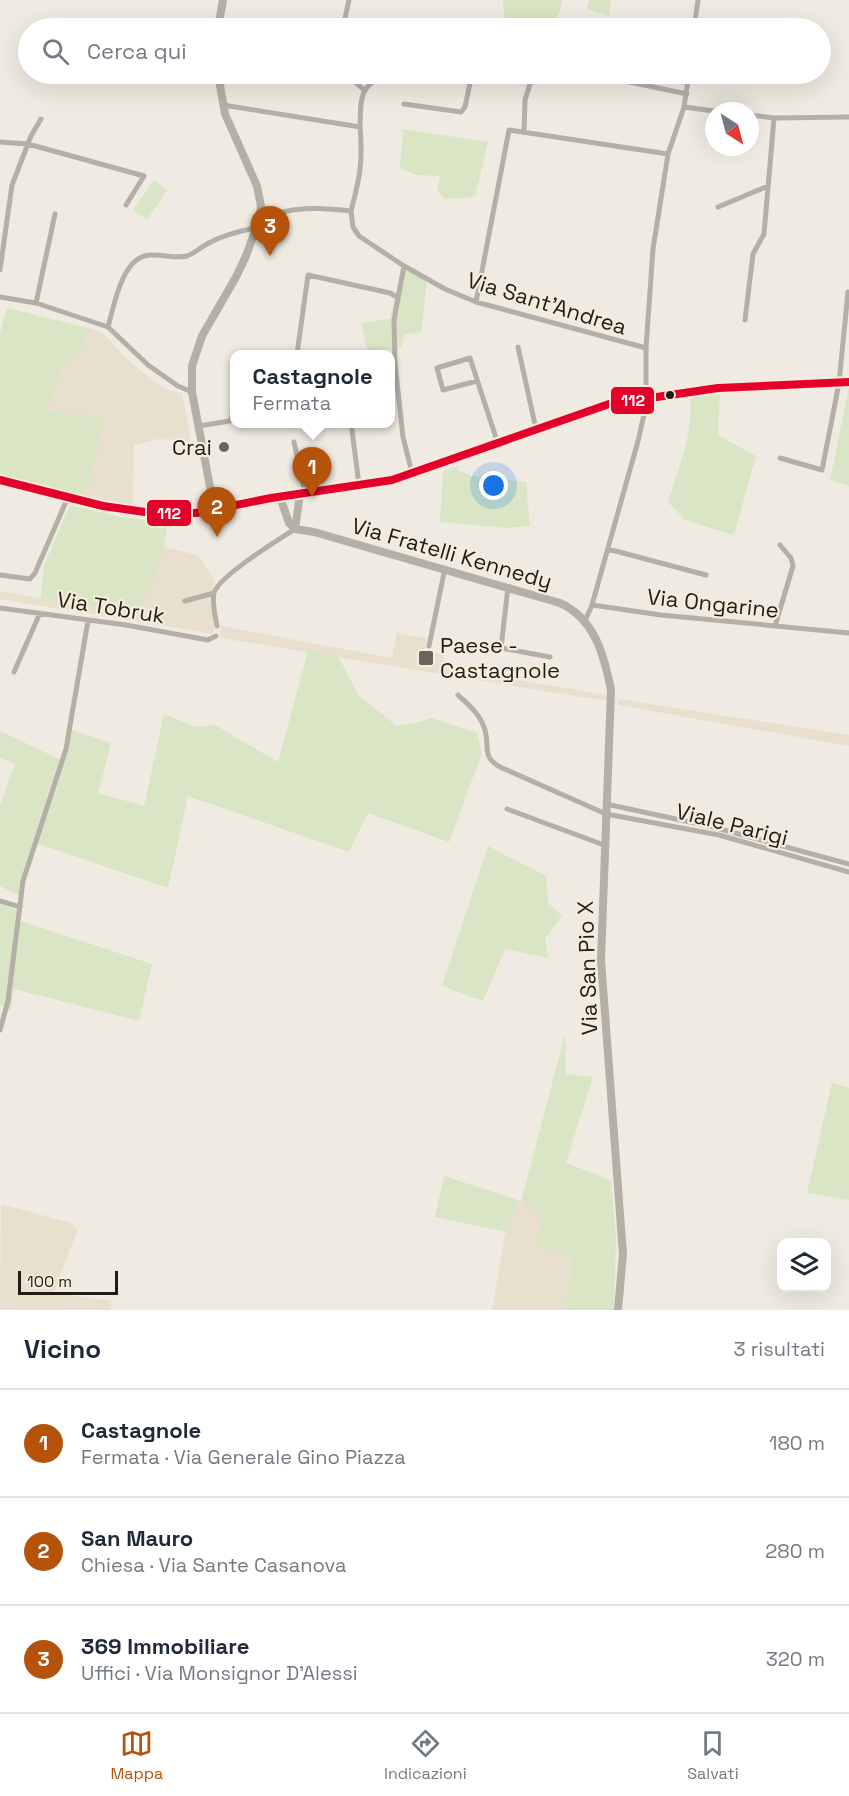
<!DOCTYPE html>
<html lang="it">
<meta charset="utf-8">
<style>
body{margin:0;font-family:"Space Grotesk",sans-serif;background:#f6f6f7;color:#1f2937}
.controls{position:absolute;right:18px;bottom:18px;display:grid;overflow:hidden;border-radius:12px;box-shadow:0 6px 24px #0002}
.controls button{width:54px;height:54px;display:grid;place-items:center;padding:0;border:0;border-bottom:2px solid #e0e1e3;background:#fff;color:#1f2937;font:30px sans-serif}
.compass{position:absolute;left:705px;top:102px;width:54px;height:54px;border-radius:50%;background:#fff;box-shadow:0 6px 24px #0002;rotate:144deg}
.scale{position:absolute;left:18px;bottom:15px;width:100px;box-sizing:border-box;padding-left:6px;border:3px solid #201d17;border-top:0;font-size:16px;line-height:21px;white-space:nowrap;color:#201d17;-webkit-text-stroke:4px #f5ecdc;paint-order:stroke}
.you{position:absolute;left:494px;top:486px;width:21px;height:21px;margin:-15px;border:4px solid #fff;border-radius:50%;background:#1a73e8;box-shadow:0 0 0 9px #1a73e833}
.badge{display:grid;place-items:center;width:39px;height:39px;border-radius:50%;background:#b45309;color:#fff;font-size:20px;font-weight:700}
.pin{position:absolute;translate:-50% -50px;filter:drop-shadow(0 2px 3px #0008)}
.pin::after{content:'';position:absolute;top:32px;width:21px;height:18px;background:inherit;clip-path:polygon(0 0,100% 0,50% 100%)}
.popup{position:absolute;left:230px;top:350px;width:165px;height:78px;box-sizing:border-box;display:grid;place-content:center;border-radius:12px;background:#fff;filter:drop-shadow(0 2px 4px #0005);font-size:20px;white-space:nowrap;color:#747a83}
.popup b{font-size:22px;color:#1f2937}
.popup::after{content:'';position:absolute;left:50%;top:100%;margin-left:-12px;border:12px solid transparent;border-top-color:#fff}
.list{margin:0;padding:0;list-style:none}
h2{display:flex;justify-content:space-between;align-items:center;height:78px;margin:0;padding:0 24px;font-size:26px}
h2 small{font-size:20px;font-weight:400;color:#747a83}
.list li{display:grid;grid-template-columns:39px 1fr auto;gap:18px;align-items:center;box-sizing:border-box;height:108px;padding:0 24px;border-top:2px solid #e0e1e3}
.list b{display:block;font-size:22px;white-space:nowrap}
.list p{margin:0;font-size:20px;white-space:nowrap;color:#747a83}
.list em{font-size:20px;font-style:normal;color:#747a83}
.icon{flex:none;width:33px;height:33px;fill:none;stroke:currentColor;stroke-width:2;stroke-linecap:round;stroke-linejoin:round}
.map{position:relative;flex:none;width:849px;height:1310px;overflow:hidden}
.search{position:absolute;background:#fff;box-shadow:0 6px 24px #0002;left:18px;right:18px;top:18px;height:66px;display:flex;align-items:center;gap:15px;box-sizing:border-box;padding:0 21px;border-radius:33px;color:#747a83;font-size:22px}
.sheet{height:402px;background:#fff}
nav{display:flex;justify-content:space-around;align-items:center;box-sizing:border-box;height:84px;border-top:2px solid #e0e1e3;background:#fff;font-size:16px;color:#747a83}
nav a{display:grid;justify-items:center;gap:3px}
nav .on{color:#b45309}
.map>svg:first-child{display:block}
.built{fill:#e8dfcf}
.green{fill:#d9e5c5}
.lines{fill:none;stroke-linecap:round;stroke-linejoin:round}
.street{stroke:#b4b0a8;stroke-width:5}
.secondary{stroke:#b4b0a6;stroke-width:8}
.bus-1-casing{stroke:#f5ecdc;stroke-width:12}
.bus-1{stroke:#e4002b;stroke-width:8}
.bus-dot{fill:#201d17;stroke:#f5ecdc;stroke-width:2}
.poi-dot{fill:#68655e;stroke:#f5ecdc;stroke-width:2}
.labels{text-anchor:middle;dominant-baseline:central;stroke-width:4.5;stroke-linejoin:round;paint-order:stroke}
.street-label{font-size:22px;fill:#201d17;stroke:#f5ecdc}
.poi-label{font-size:22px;fill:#201d17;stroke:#f5ecdc;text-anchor:end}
.line-badge{stroke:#f5ecdc;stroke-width:2}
.badge-label{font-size:16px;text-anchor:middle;font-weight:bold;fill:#fff}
</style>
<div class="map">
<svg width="849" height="1310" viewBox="0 0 849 1310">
<rect width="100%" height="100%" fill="#efebe2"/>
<!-- built -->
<path class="built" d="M88,328l14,4 25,27 26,22 17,10 12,2 9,48 -33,-2 -24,6 -1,61 -52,-10 8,-15 -46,-70 21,-47 21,-19z
M163,547l35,8 17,26 -5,15 4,32 -1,6 -213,-35v-8l137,24z
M221,626l171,32 5,-25 30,5 -3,13 20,4 -2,12 142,24 23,5v5l-387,-63z
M618,699l231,36v11l-231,-41z
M518,1200l24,15 -6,29 36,13 -6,53h-74l13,-75z
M1,1204l70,19 4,4 2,4 -23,62 57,8 -1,9h-110z"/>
<!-- green -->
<path class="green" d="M503,0h59v3l-8,25h-25l-25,-10z
M589,0h22l-2,16 -22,-7z
M403,129l85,13 -13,55 -30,2 -8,-8 3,-15 -24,-1 -16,-7z
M154,180l13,10 -20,30 -14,-10z
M403,267l24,15 -6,50 -17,3 -3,13 -33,4 -7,-29 29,-4 9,-41z
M7,308l81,20 -3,17 -21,19 -7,17 -10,30 57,8 -15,62 -8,15 -81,-22v-141z
M849,387v99l-19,-6z
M720,395l-2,40 38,21 -22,79 -49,-15 -17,-18c10,-33 26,-69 22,-105z
M458,466l-1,4 15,6 54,6 4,44 -24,2 -66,-6 3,-51z
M70,505l50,12 48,5c-3,32 -17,64 -30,93l-97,-17 3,-33z
M308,651l30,5 21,40 38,30 22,-4 12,-4 46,15 5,20 -33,89 -81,-29 -19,39 -161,-56 -20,92 -135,-46 -13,54 -20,-10v-81l15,-41 -15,-6v-27l61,29 11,-30 39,13 -13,50 46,13 20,-92 32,13 19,-2 63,37z
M488,846l58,30 2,27 14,13 -17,23 3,19 -43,-9 -22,52 -41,-15z
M0,904l16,6 5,11 131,43 -13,57 -125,-32 -3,22 -11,-6z
M565,1034l1,40 27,3 -27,86 45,17 5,60 -2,70h-48l6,-53 -36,-13 6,-29 -21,-13z
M832,1083l17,5v112l-42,-7z
M444,1176l74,24 -12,32 -71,-15z"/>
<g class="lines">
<!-- street -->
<path class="street" d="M343,28l6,-28
M694,28l4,-28
M351,74l4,8 9,8
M592,74l95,20
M404,104l57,8 4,-5 7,-33
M223,105l137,22c1,-28 -2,-41 27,-53
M684,107l30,4
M750,115l24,3 75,-1
M524,132l1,-32 8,-26
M0,142l28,2 116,32 -18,29
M718,207l50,-21
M351,211c9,-34 12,-49 9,-84
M259,220c31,-14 60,-13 92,-9l2,16 6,9 45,30 41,23 31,13 170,46
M404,266l-10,54 1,44 8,73 9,36
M0,270l12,-85 19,-49 10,-17
M0,297l36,6 72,24 40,38 30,21 14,6
M476,302l33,-172 159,24
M36,303l19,-89
M745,320l8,-66 11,-20 10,-116
M108,327c6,-21 14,-71 42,-72 13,-1 25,4 37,1 8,-3 14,-9 20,-12 16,-9 32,-13 49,-16
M518,347l18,82
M297,354l11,-79 82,18 7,4
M477,381l-34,9 -6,-22 33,-10 28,86
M199,426l31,-5 4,-11v-17
M352,430l7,55
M294,442l11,51
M780,458l42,12 17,-87 9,-91
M608,549l98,26
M0,575l30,4 5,-6 33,-76
M508,587l-7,61 49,9
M185,601l29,-8
M592,605l46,-164 10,-44 -2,-5v-44l7,-99 15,-95 16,-47 5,-33
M0,608l126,17 82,15 8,-4
M585,621l7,-16 69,10 188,18
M217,626c-2,-10 -5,-23 -3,-33 4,-16 65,-54 81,-64
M775,626l18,-60 -2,-8 -11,-13
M429,646l16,-78
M14,672l26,-59
M458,695c12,11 22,19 27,35 5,17 -4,26 15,37l106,47 113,21 130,37
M606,804l107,23 136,37
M507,809l97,36
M0,901l20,6
M0,1030l8,-29 15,-120 43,-132 22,-128"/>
<!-- secondary -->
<path class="secondary" d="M218,28l5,-28
M0,480l103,26 49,7h44l75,-15 121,-18 217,-76 39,-7 70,-9 131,-6
M280,497l9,26 6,6
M214,508l-22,-116v-26l10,-30 34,-59 10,-21 13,-36 2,-14 -4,-20 -32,-72 -7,-40
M295,529l19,3 246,71c35,16 44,52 51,87l-10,270 22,294 -5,56
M295,529l5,-35"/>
<defs>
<path id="bus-1" d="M0,480l103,26 49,7h44l75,-15 121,-18 217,-76 109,-16 131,-6"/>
</defs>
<!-- bus-1 casing -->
<use href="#bus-1" class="bus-1-casing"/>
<!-- bus-1 -->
<use href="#bus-1" class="bus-1"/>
</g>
<!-- markers -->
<circle class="bus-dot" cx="670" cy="395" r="5"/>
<g class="poi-dot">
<circle cx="224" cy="447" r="6"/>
<rect x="418" y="650" width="16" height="16" rx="3"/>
</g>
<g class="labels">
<!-- street labels -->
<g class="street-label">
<text transform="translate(547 303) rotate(17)">Via Sant'Andrea</text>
<text transform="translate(452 553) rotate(16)">Via Fratelli Kennedy</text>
<text transform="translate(713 603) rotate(6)">Via Ongarine</text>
<text transform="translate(111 607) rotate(9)">Via Tobruk</text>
<text transform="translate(732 824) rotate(14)">Viale Parigi</text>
<text transform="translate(587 968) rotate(-92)">Via San Pio X</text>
</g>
<!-- poi labels -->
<g class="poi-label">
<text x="212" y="447">Crai</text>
<text x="440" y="645" text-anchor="start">Paese -<tspan x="440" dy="25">Castagnole</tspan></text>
</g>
</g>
<g class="line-badge">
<rect x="610" y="386" width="45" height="29" rx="6" fill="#e4002b"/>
<rect x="146" y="499" width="46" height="28" rx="6" fill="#e4002b"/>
</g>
<g class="badge-label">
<text x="633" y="406">112</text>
<text x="169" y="519">112</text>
</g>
</svg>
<div class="controls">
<button><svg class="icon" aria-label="layers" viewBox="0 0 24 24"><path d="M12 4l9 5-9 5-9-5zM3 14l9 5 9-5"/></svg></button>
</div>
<svg class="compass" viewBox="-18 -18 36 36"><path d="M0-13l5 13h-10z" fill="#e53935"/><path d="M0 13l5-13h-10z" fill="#747a83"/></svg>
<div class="scale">100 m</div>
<div class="you"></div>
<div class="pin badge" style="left:312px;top:497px">1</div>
<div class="popup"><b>Castagnole</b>Fermata</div>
<div class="pin badge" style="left:217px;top:537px">2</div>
<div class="pin badge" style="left:270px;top:256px">3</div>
<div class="search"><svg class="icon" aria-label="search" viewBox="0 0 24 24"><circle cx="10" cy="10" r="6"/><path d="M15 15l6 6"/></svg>Cerca qui</div>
</div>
<section class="sheet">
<h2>Vicino<small>3 risultati</small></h2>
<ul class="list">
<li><span class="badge">1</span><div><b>Castagnole</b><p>Fermata · Via Generale Gino Piazza</p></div><em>180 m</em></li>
<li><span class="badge">2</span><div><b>San Mauro</b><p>Chiesa · Via Sante Casanova</p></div><em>280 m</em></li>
<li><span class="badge">3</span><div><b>369 Immobiliare</b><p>Uffici · Via Monsignor D'Alessi</p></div><em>320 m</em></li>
</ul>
</section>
<nav>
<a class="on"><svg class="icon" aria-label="map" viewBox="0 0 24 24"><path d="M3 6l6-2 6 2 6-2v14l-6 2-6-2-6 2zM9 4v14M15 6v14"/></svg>Mappa</a>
<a><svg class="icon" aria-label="directions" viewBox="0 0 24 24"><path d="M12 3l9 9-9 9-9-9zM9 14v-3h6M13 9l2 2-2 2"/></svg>Indicazioni</a>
<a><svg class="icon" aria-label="saved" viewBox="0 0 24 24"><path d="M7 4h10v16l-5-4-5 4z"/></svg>Salvati</a>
</nav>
